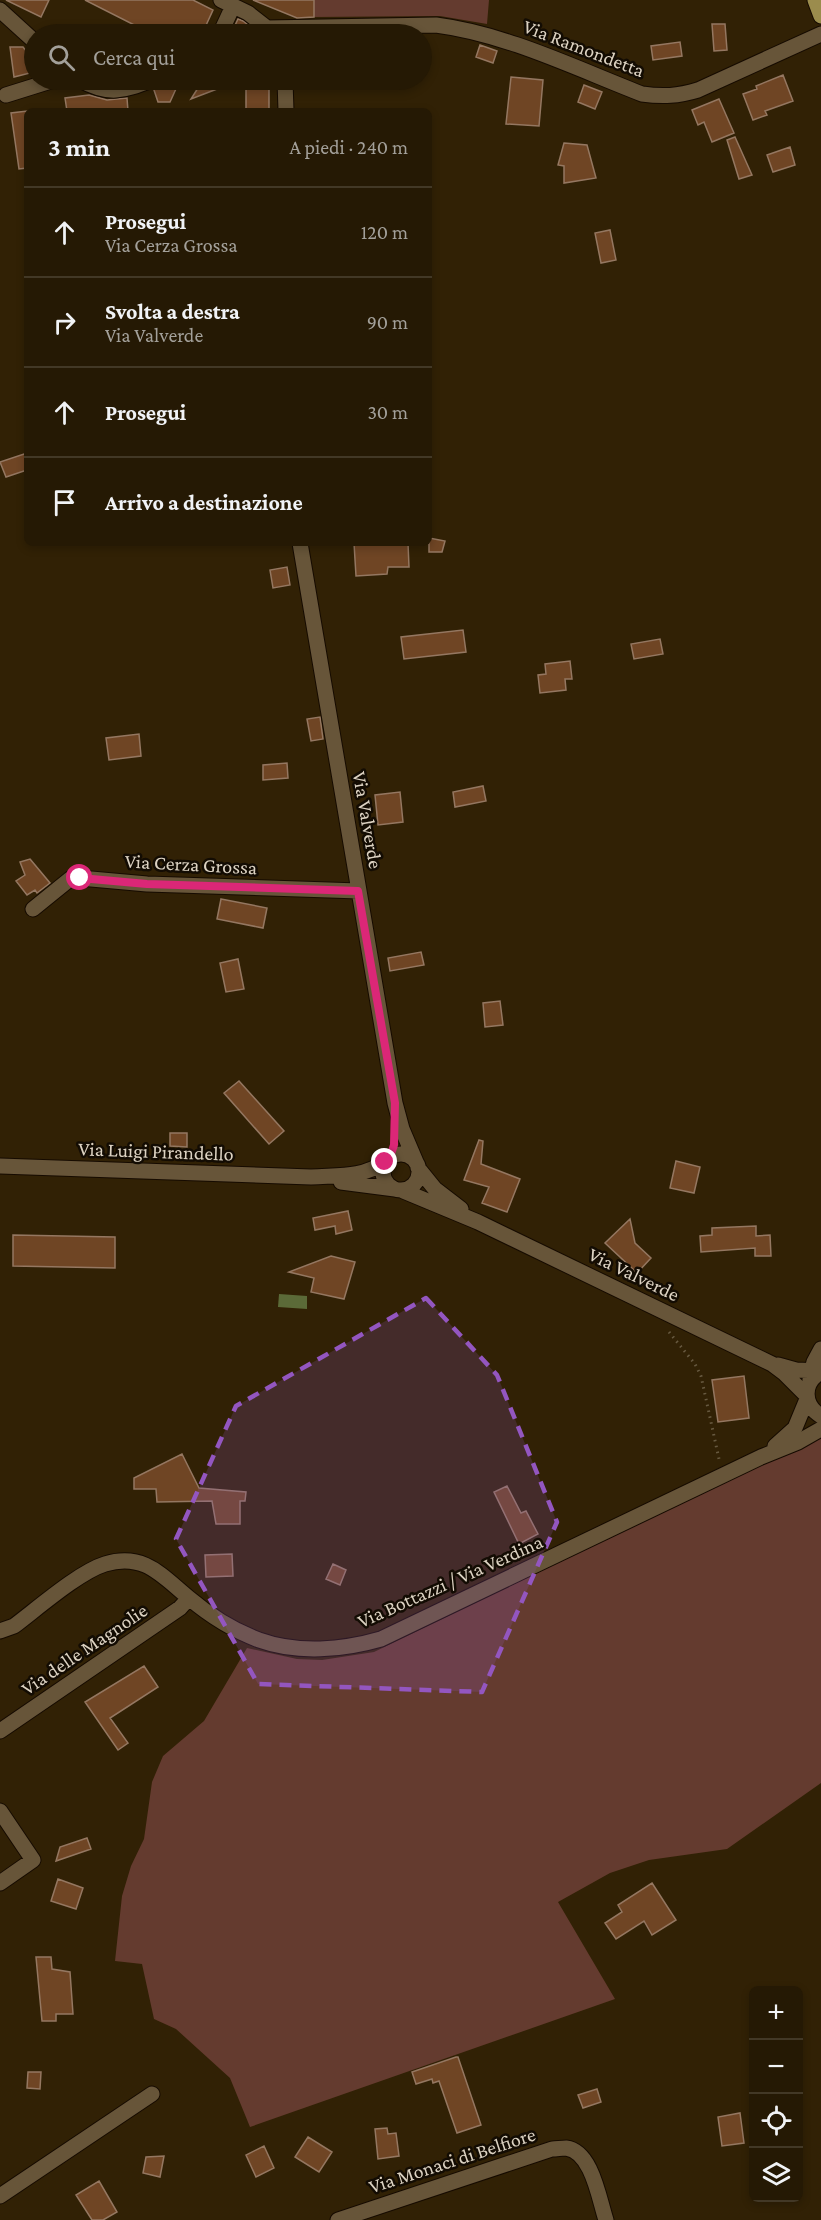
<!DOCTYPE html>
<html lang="it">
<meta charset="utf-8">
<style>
body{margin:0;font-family:"Crimson Pro",serif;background:#2d220e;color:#f1f3f6}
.controls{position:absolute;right:18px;bottom:18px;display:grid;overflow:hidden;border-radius:9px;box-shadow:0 3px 9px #0003}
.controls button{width:54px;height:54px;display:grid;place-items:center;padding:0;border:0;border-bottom:2px solid #423826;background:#251904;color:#f1f3f6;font:30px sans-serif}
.stop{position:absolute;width:18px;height:18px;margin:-14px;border:4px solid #db2777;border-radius:50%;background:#fff}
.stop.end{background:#db2777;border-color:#fff;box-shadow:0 2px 6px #0008}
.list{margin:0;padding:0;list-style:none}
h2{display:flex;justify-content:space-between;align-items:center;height:78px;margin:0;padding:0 24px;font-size:26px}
h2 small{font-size:20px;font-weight:400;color:#a3a09a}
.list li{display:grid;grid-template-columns:39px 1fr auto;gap:18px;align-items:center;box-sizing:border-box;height:90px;padding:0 24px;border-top:2px solid #423826}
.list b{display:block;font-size:22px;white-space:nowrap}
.list p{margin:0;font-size:20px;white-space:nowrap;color:#a3a09a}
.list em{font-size:20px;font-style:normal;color:#a3a09a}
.icon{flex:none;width:33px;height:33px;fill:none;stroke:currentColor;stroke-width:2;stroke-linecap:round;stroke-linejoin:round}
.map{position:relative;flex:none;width:821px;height:2220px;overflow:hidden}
.search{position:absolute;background:#251904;box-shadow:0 3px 9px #0003;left:24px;top:24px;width:408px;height:66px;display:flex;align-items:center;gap:15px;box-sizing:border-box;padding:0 21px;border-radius:33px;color:#a3a09a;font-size:22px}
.panel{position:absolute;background:#251904;box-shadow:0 3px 9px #0003;left:24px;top:108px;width:408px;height:438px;border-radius:9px}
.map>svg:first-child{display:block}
.green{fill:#643b2f}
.water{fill:#5b6a38}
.building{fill:#6f4524;stroke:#947761;stroke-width:1.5}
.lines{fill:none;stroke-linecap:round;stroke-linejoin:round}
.minor-casing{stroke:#160b00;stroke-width:17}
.major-casing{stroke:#160b00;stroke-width:17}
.path{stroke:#675940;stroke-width:3;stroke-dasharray:1.5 4.5;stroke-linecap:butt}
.minor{stroke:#675539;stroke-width:15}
.major{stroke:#9b8c4d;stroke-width:15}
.route{stroke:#db2777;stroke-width:8}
.marked{fill:#9356c0;fill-opacity:0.2;stroke:#9356c0;stroke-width:4.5;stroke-dasharray:12 8;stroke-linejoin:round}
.labels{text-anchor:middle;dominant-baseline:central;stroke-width:5;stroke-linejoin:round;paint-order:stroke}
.street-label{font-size:20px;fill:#dcd2c2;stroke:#130c03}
</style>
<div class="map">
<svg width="821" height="2220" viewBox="0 0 821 2220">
<rect width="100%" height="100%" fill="#312105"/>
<!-- green -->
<path class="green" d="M314,0h175l-2,24 -47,-8 -126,1z
M821,1435v348l-94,66 -78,11 -39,13 -52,29 57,97 -365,128 -20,-49 -54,-49 -22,-10 -12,-55 -27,-3 7,-65 9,-30 13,-27 8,-57 11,-26 41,-35 43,-73 50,11 25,1 52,-8z"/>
<!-- water -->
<path class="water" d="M279,1294l28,2v13l-29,-2z"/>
<!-- building -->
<path class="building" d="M6,0h43l-8,17z
M85,0h108l20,10 -11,24h-50z
M253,0h61v17l-17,1z
M238,19l5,2 17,13h-29z
M712,24h13l2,26 -13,1z
M680,42l2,14 -29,4 -2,-14z
M480,45l17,6 -4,12 -17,-6z
M10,47h13l11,14v11l-20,5z
M783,75l10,26 -28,10 2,4 -14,5 -10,-26 14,-5 -1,-3z
M511,77l32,3 -4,46 -33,-2z
M161,80h19l-10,22h-12l-4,-12 6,-4z
M203,80h10l4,9 -26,10z
M584,85l18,7 -7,17 -17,-7z
M246,89h23v21h-23z
M89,95l18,5 20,-2 1,13h-61l-2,-13z
M719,99l15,34 -22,9 -8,-20 -6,3 -6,-15z
M27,111v57l-8,1 -8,-56z
M735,137l17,38 -13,4 -12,-39z
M564,143l23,2 9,33 -32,5v-17l-6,-1z
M790,147l5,18 -22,7 -6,-17z
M610,230l6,30 -15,3 -6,-30z
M27,453v17l-21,7 -6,-15z
M429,538l16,3 -3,11h-13z
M354,543h54l1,24h-21l-1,7 -31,2z
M287,567l3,18 -17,3 -3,-18z
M463,630l3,22 -62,7 -3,-22z
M660,639l3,15 -29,5 -3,-15z
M570,661l2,18h-7l1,11 -26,3 -2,-18 8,-1 -1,-10z
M320,717l3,22 -12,2 -4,-22z
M139,734l2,22 -32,4 -3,-22z
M287,763l1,15 -25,2v-15z
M483,786l3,15 -31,6 -2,-15z
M400,792l3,30 -25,3 -3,-30z
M30,859l20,24 -13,10 -2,-3 -8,5 -11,-14 9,-6 -5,-13z
M221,899l46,9 -4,20 -46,-9z
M421,952l3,13 -34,6 -2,-13z
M238,959l6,30 -18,3 -6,-29z
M500,1001l3,24 -18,2 -2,-24z
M239,1081l45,50 -15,13 -45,-51z
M170,1133h17v14l-17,-1z
M479,1140l4,1 -2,23 39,15 -13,33 -25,-9 7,-16 -25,-7z
M676,1161l24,6 -6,26 -24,-5z
M348,1211l4,19 -16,4 -1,-8 -20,4 -2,-12z
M630,1219l5,24 16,15 -14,15 -32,-30z
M756,1226v10l14,-1 1,21h-16v-8l-54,4 -1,-16 12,-1v-7z
M13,1235l102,2v31l-102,-2z
M331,1256l24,6 -11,37 -33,-7 3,-14 -25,-6z
M744,1376l5,42 -31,4 -6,-42z
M182,1454l17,34 47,4 -1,9h-5v23h-24l-4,-23 -55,1 -1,-13h-22v-11z
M507,1486l14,27 5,-2 12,23 -19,10 -25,-52z
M232,1554l1,22 -27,1 -1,-22z
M333,1564l13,6 -6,15 -14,-6z
M144,1666l14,21 -48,31 18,25 -10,7 -33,-48z
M87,1838l4,11 -35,12 4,-14z
M58,1879l25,9 -7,21 -25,-8z
M652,1883l24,37 -24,15 -8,-14 -28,18 -11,-16 17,-11 -4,-7z
M36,1957h15l1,12 18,3 3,42h-17v7h-14z
M456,2057h2l23,68 -24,8 -18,-52 -6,2 -1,-4 -16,5 -4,-12z
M28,2072h13l-1,17 -13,-1z
M597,2089l4,13 -18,6 -5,-13z
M740,2113l4,30 -22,3 -4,-29z
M387,2128l1,6 8,-1 3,23 -21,3 -3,-30z
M308,2137l24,15 -13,20 -24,-15z
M264,2146l10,22 -18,9 -10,-22z
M164,2156l-4,21 -17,-4 3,-16z
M99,2181l18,31 -14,8h-11l-16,-25z"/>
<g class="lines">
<defs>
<path id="minor" d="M221,0l27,13 19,15 169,-3c70,9 139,43 206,69 21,3 36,2 56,-4l123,-56
M0,10l34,31
M220,34l13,-28
M80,80c29,16 43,11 72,0
M285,80l1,31
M6,95l48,-15
M300,543l95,560 7,26 14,33
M33,909l37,-30 10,-1 67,6 212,7
M383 1172a18 18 0 1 1 36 0a18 18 0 1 1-36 0Z
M0,1166l311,11c29,-2 50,1 74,-15
M418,1168l17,21 26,20
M341,1182l54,7
M401,1190l77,32 294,142 12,9 23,23
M778,1365l18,5 25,1
M821,1372c-19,11 -18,33 0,44
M810,1380l4,-18 7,-13
M775,1446l20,-18 12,-29
M0,1631l14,-5c24,-18 65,-54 91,-62 39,-12 57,12 84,34 20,17 46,33 70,42 39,14 84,10 122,-1l380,-182 37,-15 23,-13
M0,1731l180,-123 9,-10
M0,1811l33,49 -33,23
M0,2196l152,-102
M338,2220l214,-71c4,0 10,-1 14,-1 26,3 33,51 40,72"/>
<path id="major" d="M815,0l6,16"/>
</defs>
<!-- minor casing -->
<use href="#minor" class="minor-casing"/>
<!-- major casing -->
<use href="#major" class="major-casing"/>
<!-- path -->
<path class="path" d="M669,1332l26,32 6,12 18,83"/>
<!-- minor -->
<use href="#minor" class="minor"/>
<!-- major -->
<use href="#major" class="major"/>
</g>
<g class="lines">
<!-- route -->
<path class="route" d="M80,878l67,6 211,7 37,212 -1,42 -4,12 -5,5"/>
</g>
<!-- marked area -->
<path class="marked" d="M426,1298l71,77 60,147 -75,170 -224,-8 -82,-145 60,-133z"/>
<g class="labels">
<!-- street labels -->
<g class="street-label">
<text transform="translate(584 48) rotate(21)">Via Ramondetta</text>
<text transform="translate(368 820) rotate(80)">Via Valverde</text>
<text transform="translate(191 864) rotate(3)">Via Cerza Grossa</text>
<text transform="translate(156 1151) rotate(2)">Via Luigi Pirandello</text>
<text transform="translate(634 1274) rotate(26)">Via Valverde</text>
<text transform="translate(450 1581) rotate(-24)">Via Bottazzi / Via Verdina</text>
<text transform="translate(84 1649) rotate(-34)">Via delle Magnolie</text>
<text transform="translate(452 2160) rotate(-18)">Via Monaci di Belfiore</text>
</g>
</g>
</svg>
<div class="controls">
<button>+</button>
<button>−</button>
<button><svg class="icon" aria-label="locate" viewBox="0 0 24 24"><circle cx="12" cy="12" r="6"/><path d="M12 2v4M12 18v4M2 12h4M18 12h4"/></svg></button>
<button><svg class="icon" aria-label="layers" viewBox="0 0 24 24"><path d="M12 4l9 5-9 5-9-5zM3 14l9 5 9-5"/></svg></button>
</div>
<div class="stop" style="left:80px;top:878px"></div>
<div class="stop end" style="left:385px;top:1162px"></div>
<div class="search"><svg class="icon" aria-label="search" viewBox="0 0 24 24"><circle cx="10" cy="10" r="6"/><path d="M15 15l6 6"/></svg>Cerca qui</div>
<section class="panel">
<h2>3 min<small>A piedi · 240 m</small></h2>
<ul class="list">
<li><svg class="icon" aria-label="ahead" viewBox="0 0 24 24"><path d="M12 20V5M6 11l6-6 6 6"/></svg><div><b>Prosegui</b><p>Via Cerza Grossa</p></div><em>120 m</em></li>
<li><svg class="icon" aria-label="right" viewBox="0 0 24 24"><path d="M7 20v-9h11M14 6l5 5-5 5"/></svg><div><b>Svolta a destra</b><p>Via Valverde</p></div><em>90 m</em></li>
<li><svg class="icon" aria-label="ahead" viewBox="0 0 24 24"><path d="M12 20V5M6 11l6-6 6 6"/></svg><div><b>Prosegui</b></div><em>30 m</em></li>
<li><svg class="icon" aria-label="arrive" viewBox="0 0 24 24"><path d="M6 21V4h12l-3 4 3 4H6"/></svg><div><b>Arrivo a destinazione</b></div></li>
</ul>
</section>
</div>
